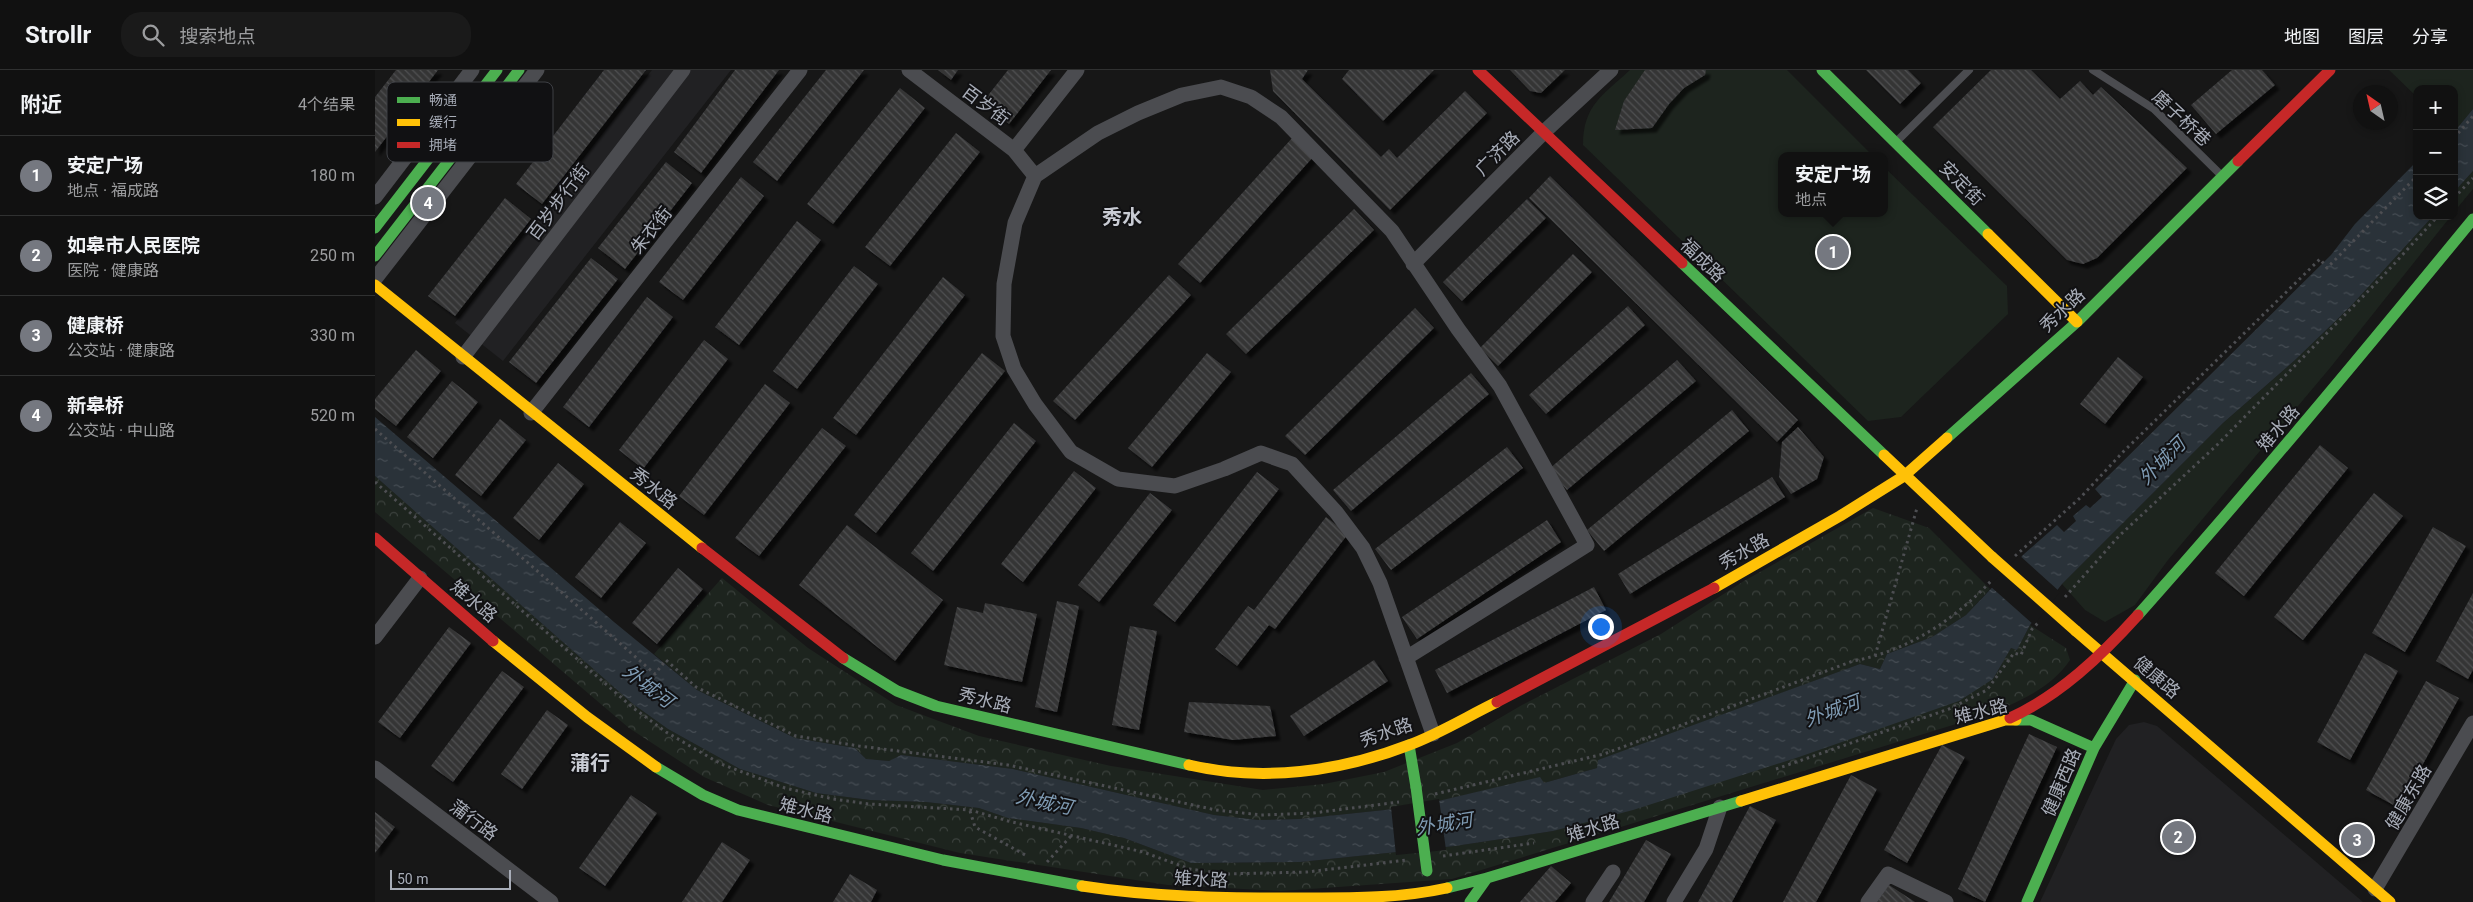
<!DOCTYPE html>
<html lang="zh">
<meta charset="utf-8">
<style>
body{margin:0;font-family:Roboto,"Noto Sans SC",sans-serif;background:#1a1a1a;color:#f1f3f6}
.controls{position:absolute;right:15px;top:15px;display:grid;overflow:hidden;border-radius:10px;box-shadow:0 2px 8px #0003}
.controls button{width:45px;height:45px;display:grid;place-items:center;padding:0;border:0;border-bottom:1px solid #303131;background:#111;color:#f1f3f6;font:25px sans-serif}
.compass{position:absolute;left:1978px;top:15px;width:45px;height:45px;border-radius:50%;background:#111;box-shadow:0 2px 8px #0003;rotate:326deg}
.scale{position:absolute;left:15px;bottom:12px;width:121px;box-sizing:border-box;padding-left:5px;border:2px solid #a8adb8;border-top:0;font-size:14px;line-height:18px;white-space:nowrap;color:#a8adb8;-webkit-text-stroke:4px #111113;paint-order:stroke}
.you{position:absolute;left:1225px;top:556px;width:18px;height:18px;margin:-12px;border:4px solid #fff;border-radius:50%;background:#1a73e8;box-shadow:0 0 0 8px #1a73e833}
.badge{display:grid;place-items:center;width:32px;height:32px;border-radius:50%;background:#757880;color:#fff;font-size:16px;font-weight:700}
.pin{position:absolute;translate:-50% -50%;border:2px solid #fff;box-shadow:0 1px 5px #0006}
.popup{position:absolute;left:1403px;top:82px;width:110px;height:65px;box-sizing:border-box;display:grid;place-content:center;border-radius:10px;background:#111;filter:drop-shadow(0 1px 4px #0005);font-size:16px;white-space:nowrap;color:#9c9d9f}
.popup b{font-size:19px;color:#f1f3f6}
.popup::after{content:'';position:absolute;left:50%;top:100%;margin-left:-10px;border:10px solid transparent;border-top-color:#111}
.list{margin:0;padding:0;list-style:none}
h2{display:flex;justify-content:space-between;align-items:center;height:65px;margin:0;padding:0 20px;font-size:21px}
h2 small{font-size:16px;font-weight:400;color:#9c9d9f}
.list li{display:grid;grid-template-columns:32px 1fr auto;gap:15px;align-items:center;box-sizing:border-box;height:80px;padding:0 20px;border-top:1px solid #303131}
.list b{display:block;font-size:19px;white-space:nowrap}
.list p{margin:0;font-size:16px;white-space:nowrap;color:#9c9d9f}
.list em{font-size:16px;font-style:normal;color:#9c9d9f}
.icon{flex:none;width:28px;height:28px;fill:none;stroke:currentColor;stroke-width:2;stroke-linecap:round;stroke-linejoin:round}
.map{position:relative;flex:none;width:2098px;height:832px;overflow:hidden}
header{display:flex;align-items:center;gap:30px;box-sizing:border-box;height:70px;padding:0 25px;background:#111;border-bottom:1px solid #303131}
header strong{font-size:24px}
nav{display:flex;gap:28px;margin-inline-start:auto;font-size:18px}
.search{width:350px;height:45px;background:#1a1a1a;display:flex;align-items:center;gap:12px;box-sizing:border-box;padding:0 18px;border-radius:20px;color:#9c9d9f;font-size:19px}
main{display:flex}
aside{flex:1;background:#111}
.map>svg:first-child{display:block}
.built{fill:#212123}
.green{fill:#1d241e}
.forest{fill:url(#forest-crowns)}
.water{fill:url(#water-ripples)}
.pier{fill:#171717}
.building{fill:url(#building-back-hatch);filter:url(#shadow)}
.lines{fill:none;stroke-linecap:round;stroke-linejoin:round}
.path{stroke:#4d4e52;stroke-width:3;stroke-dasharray:2.5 4;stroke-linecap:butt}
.lane{stroke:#4b4c50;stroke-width:8}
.street{stroke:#4b4c50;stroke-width:15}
.fast{stroke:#4caf50;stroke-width:11}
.slow{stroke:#ffc107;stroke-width:11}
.jam{stroke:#c62828;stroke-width:11}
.fast-bridge{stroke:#4caf50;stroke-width:11}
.slow-bridge{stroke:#ffc107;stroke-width:11}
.labels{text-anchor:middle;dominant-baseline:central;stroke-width:4;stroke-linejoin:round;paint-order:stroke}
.street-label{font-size:18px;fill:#a8adb8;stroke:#111113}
.water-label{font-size:19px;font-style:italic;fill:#7f9bb3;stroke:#111113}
.quarter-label{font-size:20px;font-weight:bold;fill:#c9ccd4;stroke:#111113}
.key{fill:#111113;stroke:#3e4045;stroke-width:1}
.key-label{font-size:14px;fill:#a8adb8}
</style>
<header>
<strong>Strollr</strong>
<div class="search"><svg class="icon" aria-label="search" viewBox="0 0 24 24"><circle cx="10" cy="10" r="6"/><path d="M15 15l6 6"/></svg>搜索地点</div>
<nav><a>地图</a><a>图层</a><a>分享</a></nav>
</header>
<main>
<aside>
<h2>附近<small>4个结果</small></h2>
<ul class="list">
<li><span class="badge">1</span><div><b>安定广场</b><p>地点 · 福成路</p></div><em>180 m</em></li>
<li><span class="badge">2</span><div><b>如皋市人民医院</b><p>医院 · 健康路</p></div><em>250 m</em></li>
<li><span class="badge">3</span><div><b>健康桥</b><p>公交站 · 健康路</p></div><em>330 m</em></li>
<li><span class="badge">4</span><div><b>新皋桥</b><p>公交站 · 中山路</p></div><em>520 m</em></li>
</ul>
</aside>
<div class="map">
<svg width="2098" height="832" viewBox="0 0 2098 832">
<defs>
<pattern id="forest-crowns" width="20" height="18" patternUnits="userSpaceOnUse" patternTransform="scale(1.25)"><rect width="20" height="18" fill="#1d241e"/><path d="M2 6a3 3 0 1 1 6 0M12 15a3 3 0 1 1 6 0" fill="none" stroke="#3b413d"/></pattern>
<pattern id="water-ripples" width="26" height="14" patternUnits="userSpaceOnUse" patternTransform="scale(1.25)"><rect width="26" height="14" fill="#2a3239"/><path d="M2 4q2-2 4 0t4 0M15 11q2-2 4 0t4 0" fill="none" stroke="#464d54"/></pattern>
<pattern id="building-back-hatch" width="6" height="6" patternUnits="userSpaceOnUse" patternTransform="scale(1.25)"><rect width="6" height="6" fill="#353536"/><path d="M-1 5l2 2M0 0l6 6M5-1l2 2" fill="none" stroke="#4f5051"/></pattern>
<filter id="shadow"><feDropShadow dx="4.5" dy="4.5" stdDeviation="1" flood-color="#0009"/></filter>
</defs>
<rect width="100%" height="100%" fill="#171717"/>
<!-- built -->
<path class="built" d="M277,0h79l-228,291 -48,-38z
M1769,652l13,4 206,176h-323l76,-163 13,-14z"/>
<!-- green -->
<path class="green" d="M1255,0h157l86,86h-91v57h102v-46l123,119 1,28 -107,103 -33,4 -285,-276c0,-40 20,-50 47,-75z
M2014,0h84v39l-19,23v-43h-37v8z
M2098,101v18l-19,23v-20z
M2058,146h18l-121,152 -162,192 -33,45 -30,17 -20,-12 -23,-26 161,-161 72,-63 55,-53z"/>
<!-- forest -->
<path class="forest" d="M0,406l258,228 35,25 72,40 76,24 54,7 56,2 53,6 29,10 73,10 43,10 67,25 109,-1 155,-16 98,-15 440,-152 18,-31 6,2 13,-25 36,23 4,12c-20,30 -56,44 -88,56l-530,163 -171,12 -113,-6 -208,-32 -192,-48 -64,-28 -75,-49 -254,-216z
M1498,438l56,20 61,61 -24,26 -34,22 -45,17 -7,15 -20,-5 -261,96 -2,8 -53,15 -5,-5 -126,29 -114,12 -40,1 -45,-5 -201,-46 -112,-14 -12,6 -23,-2 -11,-11 -60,-10 -98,-48 -43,-36 68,-76 86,70 88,57 83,31 132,30 152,24 61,-6 60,-12 73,-29 65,-38 139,-71 83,-53z"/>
<!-- water -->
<path class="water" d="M2098,39v62l-19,21v-60z
M2042,91v55h16l-83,91 -55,53 -72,63 -161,161 -32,41 -13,25 -6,-2 -18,31 -34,22 -160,56 -166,53 -80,21 -98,15 -155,16 -109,1 -67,-25 -43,-10 -73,-10 -29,-10 -53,-6 -56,-2 -54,-7 -76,-24 -72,-40 -35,-25 -258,-228v-59l239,205 83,68 98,48 60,10 11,11 23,2 12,-6 112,14 201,46 45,5 40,-1 114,-12 127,-30 4,6 53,-15 1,-8 262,-96 20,5 7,-15 45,-17 34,-22 58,-61 33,-29 7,7 12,-11 -3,-5 13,-11 4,3 12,-11 -7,-8 236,-234 24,-31z"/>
<!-- pier -->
<path class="pier" d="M1644,485l41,37 -26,33 -44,-39z
M1064,729l7,51 -50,5 -5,-48z"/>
<!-- building -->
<path class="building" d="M21,0h42l-63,82v-55z
M229,0h42l-104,134 -26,-20z
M360,0h44l-78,103 -27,-21z
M451,0h38l-87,111 -24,-19z
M563,0h20l-7,10z
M633,0h43l-42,54 -27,-21z
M895,0h38l-6,9 79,78 8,-8 8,9 68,-67 22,22 -97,97 -117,-119z
M974,0h85l-51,51 -41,-42z
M1135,0h55l-24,23 -11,-2z
M1270,0h61l-1,5 -21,13 -15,16 -17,24 -37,2 9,-29z
M1491,0h42l13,13 -21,21z
M1616,0h40l29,29 20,-18 13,14 8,-8 86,81 -90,90 -14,6 -16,-4 -134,-133z
M1857,0h30l13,15 -59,49 -25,-29z
M525,18l25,20 -92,116 -26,-20z
M581,63l24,19 -90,114 -25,-19z
M918,67l21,19 -114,127 -22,-19z
M291,92l26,21 -67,86 -27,-21z
M1175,106l248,244 -21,22 -248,-244z
M366,107l23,19 -81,104 -24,-18z
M130,128l26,21 -76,97 -27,-20z
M1152,129l19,19 -84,83 -19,-19z
M979,139l20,21 -128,124 -20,-20z
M422,151l24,19 -82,105 -24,-18z
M1198,184l19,18 -94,94 -18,-18z
M216,188l27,21 -82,104 -27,-21z
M479,196l24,18 -81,105 -24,-18z
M794,205l22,20 -116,125 -22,-19z
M568,207l22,18 -109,140 -23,-17z
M272,227l26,20 -84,110 -26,-20z
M1253,236l17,19 -99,89 -17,-19z
M1040,238l19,20 -129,127 -20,-19z
M329,270l24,19 -85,110 -24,-19z
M41,280l25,21 -45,55 -21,-17v-10z
M607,283l23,18 -129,162 -22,-18z
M832,283l24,19 -79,95 -24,-19z
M1743,287l25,20 -38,47 -25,-20z
M1302,290l19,21 -129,109 -18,-21z
M1096,303l18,21 -138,117 -18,-21z
M77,311l26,21 -45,56 -26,-21z
M390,314l25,19 -86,112 -25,-19z
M1357,340l17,21 -145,120 -17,-21z
M125,349l26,21 -45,56 -26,-21z
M639,353l22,18 -103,130 -22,-18z
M1423,357l26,30 -7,22 -26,15 -12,-17 3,-35z
M447,358l24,18 -87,110 -24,-18z
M1945,375l28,23 -104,128 -29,-23z
M1132,377l16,21 -132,102 -16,-21z
M183,393l26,21 -45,56 -26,-22z
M699,401l22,17 -73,94 -22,-18z
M882,402l22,17 -104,133 -22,-17z
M1397,407l13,20 -155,97 -12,-20z
M775,423l22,17 -73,92 -21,-17z
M1999,423l29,23 -100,124 -29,-23z
M951,447l22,17 -73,95 -6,-4 -32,41 -22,-17 33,-43 6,4z
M1172,450l14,22 -144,97 -15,-22z
M245,452l26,21 -45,55 -26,-21z
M472,455l96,75 -48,61 -96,-76z
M2058,457l33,19 -61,106 -33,-19z
M303,498l25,21 -46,55 -25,-21z
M1219,517l12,23 -159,83 -12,-23z
M2098,523v77l-5,9 -32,-18z
M682,531l22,5 -22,106 -22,-5z
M610,533l52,11 -15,68 -78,-17 13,-58 26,6z
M755,556l27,5 -18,99 -27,-5z
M74,557l22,16 -71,95 -22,-16z
M1990,583l33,18 -48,89 -33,-18z
M999,590l14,21 -84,55 -14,-20z
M127,601l22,16 -71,95 -22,-16z
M2051,611l33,17 -60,110 -33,-18z
M814,632l81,4 6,30 -43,4 -49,-8z
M172,640l21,15 -46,64 -21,-15z
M1654,664l28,13 -72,155 -27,-13z
M1567,675l23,12 -58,106 -23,-13z
M1476,705l26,14 -61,113h-33z
M256,725l26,18 -52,73 -26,-18z
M1375,736l26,14 -44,82h-34z
M0,742l20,15 -20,26z
M1271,770l25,14 -27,48h-35z
M347,772l28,18 -28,42h-40z
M1176,796l20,17 -16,19h-35z
M475,804l27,16 -6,12h-38z
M1514,815l26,17h-38z"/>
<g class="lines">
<!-- path -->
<path class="path" d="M2079,68l19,-22
M2079,128l19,-20
M0,359l280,245 11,-14 30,27 100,49 63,10 149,19 208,45 45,5 52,-2 86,-11
M0,412l257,225 34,25 55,32 64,24 48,11 36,5 101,6 38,11 135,31 47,17 35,5 82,-2 100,-12
M1640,486l65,-58 43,-46 197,-193 7,9 90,-92
M1690,527l54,-61 98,-91 166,-169 55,-60
M1500,586l42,-148
M1401,699l173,-60 38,-19 27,-37 7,2 11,-26 7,-7
M1060,724l169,-40 249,-93c55,-10 101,-41 139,-81
M595,741l5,16 52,29
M1068,786l91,-13
M672,792l24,-26"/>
<!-- lane -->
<path class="lane" d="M1718,0l61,39 68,67
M1522,71l72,-71"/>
<!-- street -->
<path class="street" d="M534,0l105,80 21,26
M639,80l63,-80
M0,127l97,-127
M1038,194l131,-132 67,-62
M0,209l162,-209
M88,287l220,-287
M156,343l269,-343
M0,567l45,-59
M1031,588l181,-113 -87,-159 -42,-57 -66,-98 -111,-114 -30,-20 -30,-10 -39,8 -44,18 -40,20 -63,43 -20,47 -11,61 -1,52 11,33 21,35 36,48 47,27 57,7 49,-17 37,-16 31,11 44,48 27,36 17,35 53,151
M0,698l176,134
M2000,819l98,-166
M1218,832l20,-30
M1299,832l32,-53 14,-42
M1493,832l20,-28 58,28"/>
<!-- fast -->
<path class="fast" d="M1447,0l166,164
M0,158l122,-158
M0,186l144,-186
M1307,193l202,192
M1572,368l130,-116 161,-161
M1763,545c115,-129 225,-262 335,-396
M468,588l54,33 39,15 253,59
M1641,650h15l63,28
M1034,675l7,42
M281,697l47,28 35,15 205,50 139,26
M1072,818l40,-10 254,-77
M1095,832l17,-24
M1652,832l67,-154 41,-68"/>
<!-- slow -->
<path class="slow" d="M1613,164l89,88
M0,215l327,263
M1509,385l108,102
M1339,518l126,-72 64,-40 43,-38
M1701,561l314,271
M118,571l94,76 69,50
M814,695c73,17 150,7 220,-20 30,-11 59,-29 88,-43
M1366,731l264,-81h11
M707,816c71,11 142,12 213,12 51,0 102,1 152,-10"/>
<!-- jam -->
<path class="jam" d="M1103,0l204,193
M1863,91l92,-91
M0,468l118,103
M327,478l141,110
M1122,632l217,-114
M1635,648c50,-23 91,-62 128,-103"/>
<!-- fast-bridge -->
<path class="fast-bridge" d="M1041,717l11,84"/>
<!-- slow-bridge -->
<path class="slow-bridge" d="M1617,487l84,74"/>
</g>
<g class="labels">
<!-- street labels -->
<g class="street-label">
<text transform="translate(611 35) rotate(37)">百岁街</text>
<text transform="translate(1807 48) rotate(43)">磨子桥巷</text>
<text transform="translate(1122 83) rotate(-45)">广济路</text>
<text transform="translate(1587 113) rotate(45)">安定街</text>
<text transform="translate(183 132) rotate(-53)">百岁步行街</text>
<text transform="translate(276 160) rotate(-52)">朱衣街</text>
<text transform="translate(1328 190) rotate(44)">福成路</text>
<text transform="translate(1687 240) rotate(-43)">秀水路</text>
<text transform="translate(1903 358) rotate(-50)">雉水路</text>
<text transform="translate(279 418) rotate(39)">秀水路</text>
<text transform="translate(1369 481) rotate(-29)">秀水路</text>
<text transform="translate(99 531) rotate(40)">雉水路</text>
<text transform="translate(1782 607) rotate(40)">健康路</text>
<text transform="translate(610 630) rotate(14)">秀水路</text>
<text transform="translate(1606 641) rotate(-14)">雉水路</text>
<text transform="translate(1011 662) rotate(-19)">秀水路</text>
<text transform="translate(1686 712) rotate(-67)">健康西路</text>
<text transform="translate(2033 727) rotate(-60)">健康东路</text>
<text transform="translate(431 740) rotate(14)">雉水路</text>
<text transform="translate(99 750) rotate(37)">蒲行路</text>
<text transform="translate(1218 758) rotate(-17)">雉水路</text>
<text transform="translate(826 809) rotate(3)">雉水路</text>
</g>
<!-- water labels -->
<g class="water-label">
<text transform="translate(1787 391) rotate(-45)">外城河</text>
<text transform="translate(273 616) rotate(37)">外城河</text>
<text transform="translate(1457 641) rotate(-20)">外城河</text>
<text transform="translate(669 732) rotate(12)">外城河</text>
<text transform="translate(1069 754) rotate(-9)">外城河</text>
</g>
<!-- quarter labels -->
<g class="quarter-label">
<text x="747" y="147">秀水</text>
<text x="215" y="693">蒲行</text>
</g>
</g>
<!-- legend -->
<rect x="12" y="12" width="166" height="80" rx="8" class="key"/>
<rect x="22" y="27" width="23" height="6" fill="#4caf50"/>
<rect x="22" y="49" width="23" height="7" fill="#ffc107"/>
<rect x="22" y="72" width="23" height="6" fill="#c62828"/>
<g class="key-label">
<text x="54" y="35">畅通</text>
<text x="54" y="57">缓行</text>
<text x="54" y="80">拥堵</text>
</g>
</svg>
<div class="controls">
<button>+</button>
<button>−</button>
<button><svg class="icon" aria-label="layers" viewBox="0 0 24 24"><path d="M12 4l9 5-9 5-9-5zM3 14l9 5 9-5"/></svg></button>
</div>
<svg class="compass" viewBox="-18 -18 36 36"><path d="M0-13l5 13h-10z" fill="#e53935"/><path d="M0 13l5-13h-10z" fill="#9c9d9f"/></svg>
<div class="scale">50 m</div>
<div class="you"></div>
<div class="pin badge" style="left:1458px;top:182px">1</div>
<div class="popup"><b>安定广场</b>地点</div>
<div class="pin badge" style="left:1803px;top:767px">2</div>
<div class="pin badge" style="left:1982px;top:770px">3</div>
<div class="pin badge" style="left:53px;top:133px">4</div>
</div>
</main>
